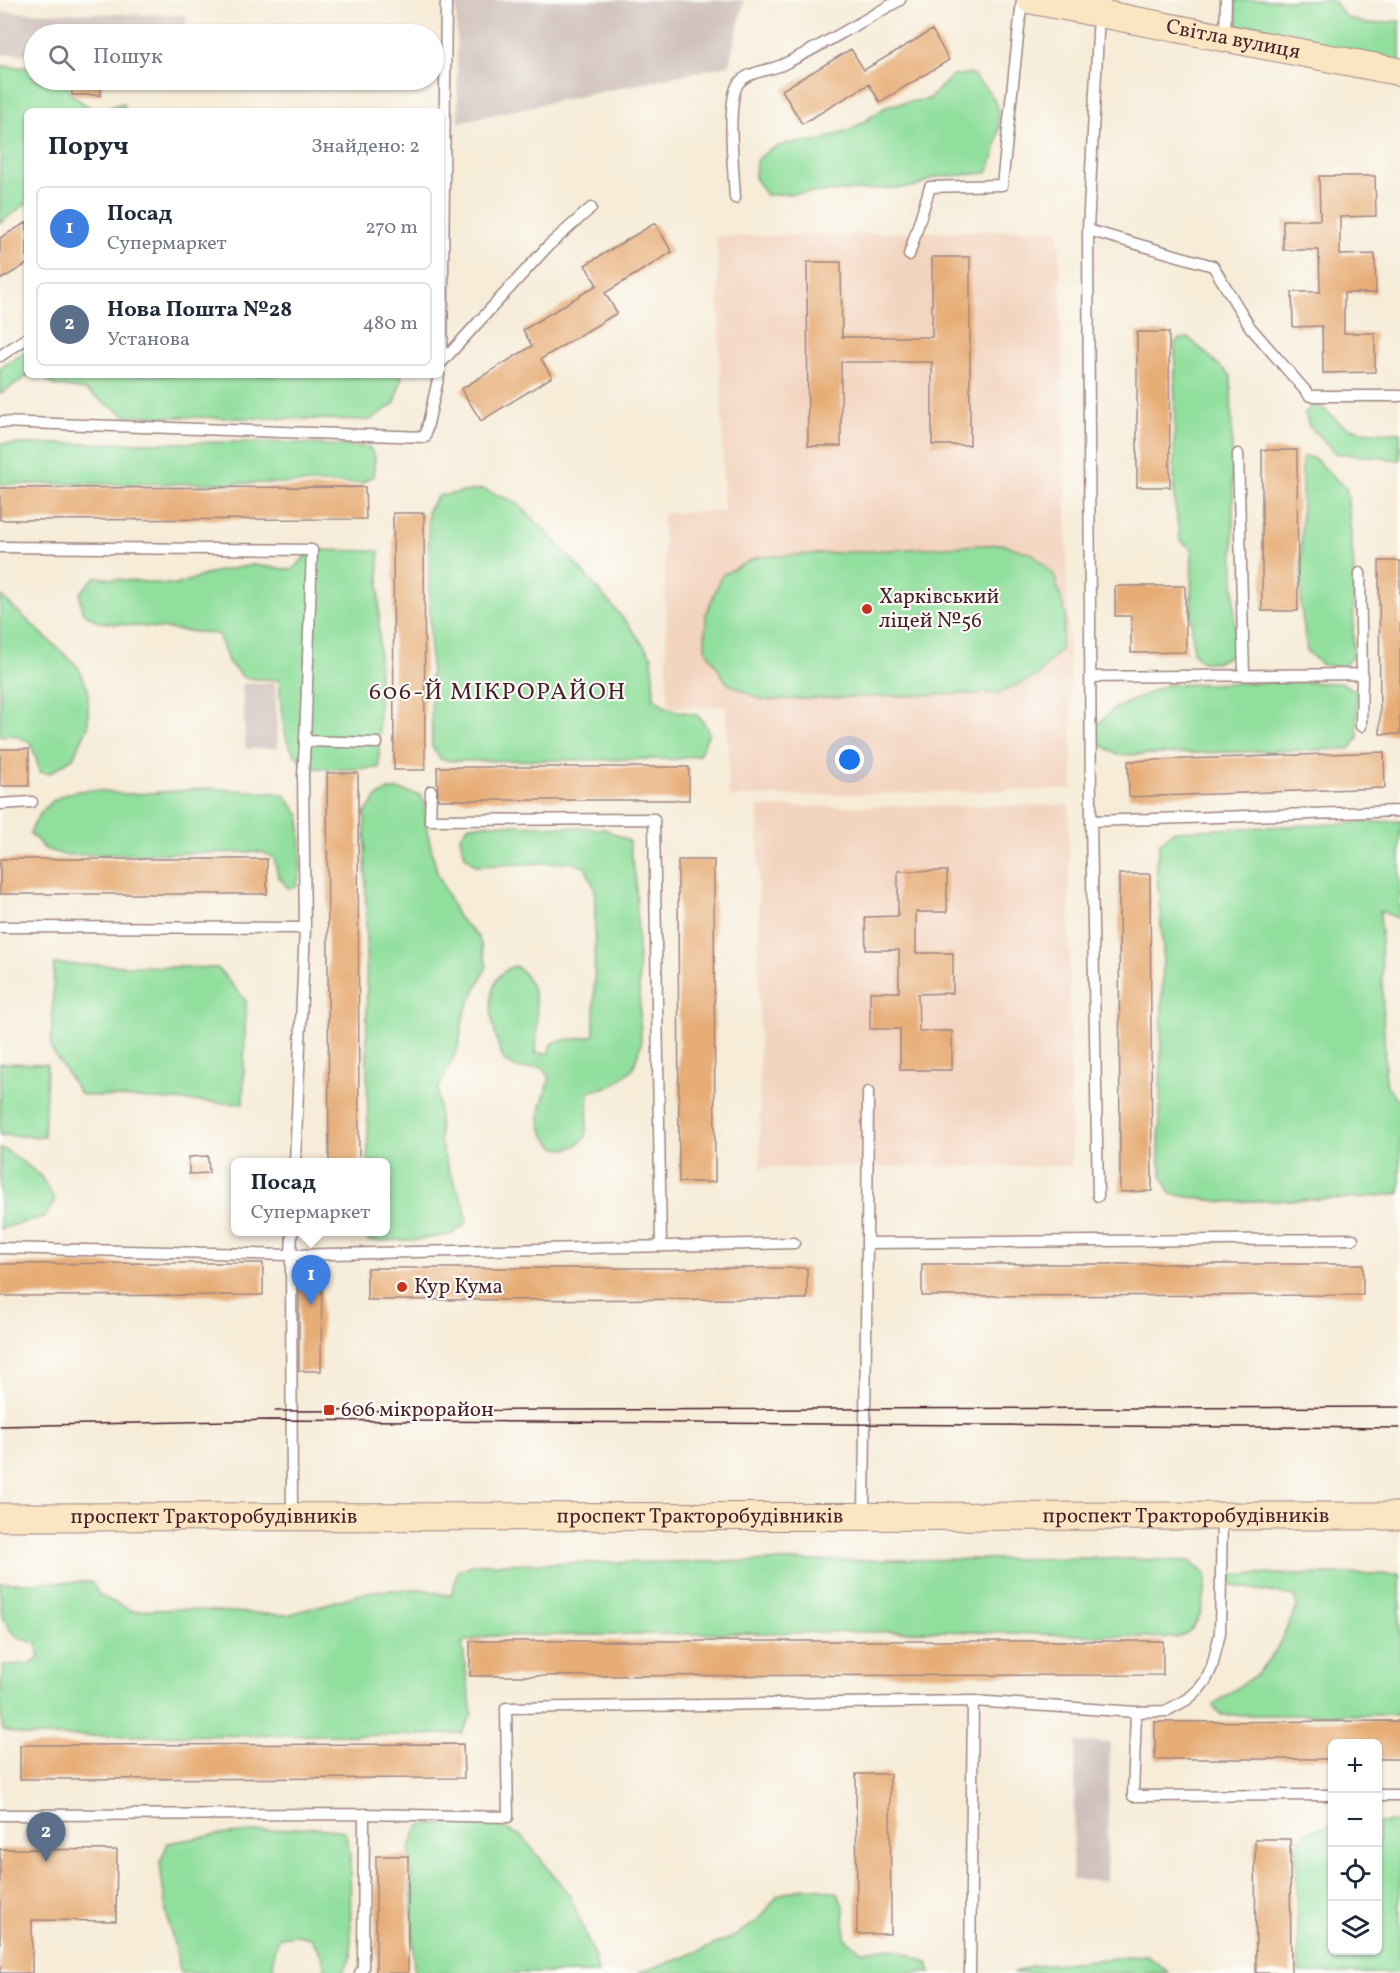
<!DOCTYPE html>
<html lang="uk">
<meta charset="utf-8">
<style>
body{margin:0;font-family:Vollkorn,serif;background:#f2f2f3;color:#1f2937}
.controls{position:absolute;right:18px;bottom:18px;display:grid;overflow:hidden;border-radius:9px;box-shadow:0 2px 4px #0004}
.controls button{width:54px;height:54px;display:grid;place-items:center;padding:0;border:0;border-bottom:2px solid #e0e1e3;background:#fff;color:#1f2937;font:30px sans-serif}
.you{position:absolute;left:850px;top:760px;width:21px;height:21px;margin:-15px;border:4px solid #fff;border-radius:50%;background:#1a73e8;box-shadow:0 0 0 9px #1a73e833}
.badge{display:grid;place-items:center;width:39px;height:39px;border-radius:50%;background:#7c3aed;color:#fff;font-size:20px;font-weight:700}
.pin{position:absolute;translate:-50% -50px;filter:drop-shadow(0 2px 3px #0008)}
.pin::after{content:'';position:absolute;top:32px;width:21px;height:18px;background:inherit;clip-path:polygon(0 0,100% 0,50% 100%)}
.popup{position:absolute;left:231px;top:1158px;width:159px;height:78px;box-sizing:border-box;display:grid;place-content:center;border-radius:9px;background:#fff;filter:drop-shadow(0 2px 4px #0005);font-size:20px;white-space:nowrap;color:#747a83}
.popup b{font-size:22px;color:#1f2937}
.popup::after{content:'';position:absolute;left:50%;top:100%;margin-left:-12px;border:12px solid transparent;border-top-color:#fff}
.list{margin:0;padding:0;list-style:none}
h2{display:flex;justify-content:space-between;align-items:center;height:78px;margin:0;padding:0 24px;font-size:26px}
h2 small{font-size:20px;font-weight:400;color:#747a83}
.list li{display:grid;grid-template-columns:39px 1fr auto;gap:18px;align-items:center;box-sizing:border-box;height:84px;margin:0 12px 12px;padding:0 12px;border:2px solid #e0e1e3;border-radius:9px}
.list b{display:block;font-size:22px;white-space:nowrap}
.list p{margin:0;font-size:20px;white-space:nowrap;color:#747a83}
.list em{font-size:20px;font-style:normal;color:#747a83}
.icon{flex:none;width:33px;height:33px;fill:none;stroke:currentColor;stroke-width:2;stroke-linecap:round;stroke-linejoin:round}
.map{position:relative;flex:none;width:1400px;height:1973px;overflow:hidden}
.search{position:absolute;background:#fff;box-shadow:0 2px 4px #0004;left:24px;top:24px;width:420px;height:66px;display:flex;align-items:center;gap:15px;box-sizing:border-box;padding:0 21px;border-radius:33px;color:#747a83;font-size:22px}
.panel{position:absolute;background:#fff;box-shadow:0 2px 4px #0004;left:24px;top:108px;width:420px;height:270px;border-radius:9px}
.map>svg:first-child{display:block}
.built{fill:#f3d4bf}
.industrial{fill:#cfc0bb}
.green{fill:#91df9d;stroke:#6e7f64;stroke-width:1.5}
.building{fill:#e7ad77}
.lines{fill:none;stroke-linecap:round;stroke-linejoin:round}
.lane-casing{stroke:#a08682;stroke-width:13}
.secondary-casing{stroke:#a08682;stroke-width:29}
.lane{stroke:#fff;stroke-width:10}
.secondary{stroke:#fbe6c4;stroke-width:27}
.tram{stroke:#4a1f2b;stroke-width:1.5}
.poi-dot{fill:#c8321e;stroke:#fdfcf7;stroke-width:2}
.labels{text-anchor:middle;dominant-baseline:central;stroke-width:4.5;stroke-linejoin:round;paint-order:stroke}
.street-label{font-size:21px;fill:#4a1f2b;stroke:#fdfcf7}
.poi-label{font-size:21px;fill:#4a1f2b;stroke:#fdfcf7;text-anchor:start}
.quarter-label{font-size:24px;letter-spacing:1.5px;fill:#4a1f2b;stroke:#fdfcf7}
</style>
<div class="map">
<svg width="1400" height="1973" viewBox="0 0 1400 1973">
<rect width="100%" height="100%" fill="#fdfcf7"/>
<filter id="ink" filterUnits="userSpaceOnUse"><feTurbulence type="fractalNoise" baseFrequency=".0167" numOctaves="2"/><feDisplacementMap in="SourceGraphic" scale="12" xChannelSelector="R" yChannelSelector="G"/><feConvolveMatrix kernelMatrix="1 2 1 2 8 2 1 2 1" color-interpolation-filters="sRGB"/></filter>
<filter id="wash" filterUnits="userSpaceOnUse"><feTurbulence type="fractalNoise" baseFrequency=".008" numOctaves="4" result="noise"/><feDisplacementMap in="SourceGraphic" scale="24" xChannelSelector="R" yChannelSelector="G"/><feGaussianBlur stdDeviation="1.35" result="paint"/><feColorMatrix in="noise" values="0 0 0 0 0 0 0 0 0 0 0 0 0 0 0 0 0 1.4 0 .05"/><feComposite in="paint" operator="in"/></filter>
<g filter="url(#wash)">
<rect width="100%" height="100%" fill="#f6ecd8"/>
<!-- built -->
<path class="built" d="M1059,229l14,560 -344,8 -3,-91 -58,1 -5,-194 61,-2 -7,-274z
M1069,805l2,361 -311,2 -2,-361z"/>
<!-- industrial -->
<path class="industrial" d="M456,0h288l-15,65 -271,57z
M0,12l187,3 -2,19h-151v20h-34z
M275,682l3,66 -32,1 -4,-65z
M1076,1742l34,1 -4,138 -34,-1z"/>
<!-- green -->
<path class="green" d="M1236,0h89l10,2 10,15 22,7 33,-3v45l-162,-39 -3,-20z
M0,66l34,2v12h30l8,15 23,16 29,-8 1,8h-98v92l-27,20z
M972,74c7,8 17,16 22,25 10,22 3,54 -7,74l-51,4 -22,10 -148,8 -11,-16 1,-18 13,-11 19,-7 27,-1 36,-12 38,-25 40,-6 24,-24z
M1189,338l42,38 4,276 -17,10h-16l-9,-9 -2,-43 1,-61 -12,-9 -6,-43 1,-155 5,-3z
M27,351v24h2l-29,19v-26z
M40,375h362l-7,28 -25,17 -244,-4 -41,-26 -30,-4z
M1312,405c14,1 19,13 31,20 18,9 38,7 57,7v28l-65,-7 -26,-27 -4,-13z
M272,442l97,5 6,10 -2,19 -11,7 -362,1v-40z
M1305,456l10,3 32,31 7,81 -1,86 -11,10 -20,-2 -15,-14 -6,-44 1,-148z
M482,489l34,13 45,45 67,77 24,33 2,41c4,3 8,6 12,9 22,11 31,-3 43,26l-10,22 -22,4 -225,2 -12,-2 -8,-13 -4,-236 10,-14z
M1001,544l32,10 21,21 12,40 -6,35 -23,26 -37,17 -238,7 -35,-17 -22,-35 1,-34 16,-39 35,-18z
M312,550l67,1v217c-18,0 -46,3 -62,0 -38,-7 -35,-59 -38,-88l-35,-2 -15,-15 -11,-29 -120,-12 -16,-11 -2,-18 15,-16 81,8 38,-13 39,-7 39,5z
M0,595l78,72 10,22v38l-15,31 -23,15 -10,-1 -9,-29 -17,-8 -14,1z
M1277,682l65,1 14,8 2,47 -8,11 -231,6c-16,-9 -23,-9 -23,-29l18,-17 52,-24z
M210,788l74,6 16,22 1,53 -5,18 -7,2 -11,-13 -4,-18 -12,-6 -198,3 -19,-6 -15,-16c11,-28 29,-42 59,-43 14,-1 28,5 42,4 26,-1 53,-4 79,-6z
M388,790h11l21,5 4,6 3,30 10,41 21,45 21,21 8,28 -23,48 -5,31 -21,45 2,52 9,29 15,32 3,20 -16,12 -36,5 -47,1 -4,-9h22v-70h-18l-3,-349 12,-16z
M1400,821v98l-20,-8 5,160 2,16 13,16v90l-41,5 -135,4 -53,-8 -8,-16 -4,-19 4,-210 -7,-85 4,-21 13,-12z
M496,824l109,5 24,12 7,41 5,162 -8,25 -20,16 -24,7 -3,45c-3,3 -7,7 -11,9 -21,11 -36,-12 -35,-31 0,-11 7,-25 10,-37l-8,-11 -23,2 -15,-8c-11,-27 -27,-84 11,-95 27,16 22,60 21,87l12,1 3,-10c16,-8 27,-2 43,-9l1,-146 -10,-22 -16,-5 -93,4 -11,-10 -5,-19 9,-12z
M54,964l164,4 28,33 -3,103 -162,-9 -30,-46z
M0,1063l47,1 -3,73 -44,-2z
M0,1149l6,1 34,25 15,25 -9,16 -46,13z
M1097,1558l93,3 16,14c0,17 -2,38 -13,52 -3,5 -11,8 -16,11l-235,-7 -452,5 -28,6 10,72 -10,19 -44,2 -390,1 -25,-6c-3,-15 -3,-51 1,-65l25,-1 11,-7 -4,-14c-6,-2 -14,-3 -19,-7 -17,-12 -17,-33 -17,-53l92,-1 7,13 33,16 49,-2 106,6 85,-24 49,-2 30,7 7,-25 16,-7z
M1238,1574h162v141h-179l-4,-3 -4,-7 45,-32 18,-23 21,-43 -2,-11 -62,-10 -3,-6 1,-4z
M470,1822l28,3 25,12 47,59 24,59 4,18h-184l-4,-125 5,-15 6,-8z
M1400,1822v151h-101l-3,-74v-55l11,-12 25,-7v125h46v-127z
M306,1827l39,4 5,24 1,103 -9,15h-16l-4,-17 -11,-18 -14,-3 -17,2 -6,14 -1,22h-92l-15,-62 -6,-48 8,-20 41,-7z
M803,1888l18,1 17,4 6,16 1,29 16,13 32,-3 35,14 3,11h-292l43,-15 51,-21 27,-18 18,-24z
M1147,1955l22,18h-157l20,-7z"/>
<g id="blocks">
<!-- building -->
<path class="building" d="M932,30l17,30 -69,42 -11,-18 -67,40 -20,-34 69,-41 13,21z
M71,80h30v15h-29z
M1319,176h56l1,40 -36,1v38l35,-1 1,39h-32v40h31v39l-52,1 -1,-47 -29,1 -1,-35h28l-1,-42h-36v-30h37z
M27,222v42l-27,16v-42z
M655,223l17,29 -67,41 12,20 -76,46 11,18 -71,44 -20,-32 71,-43 -9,-16 74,-45 -12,-20z
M932,257h38v188h-38v-83h-91v84h-33l-1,-184h34l1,75h90z
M1137,332h32l1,155h-33z
M1262,450h35l1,161h-36z
M365,487l1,32 -366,1v-32z
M393,513h31l1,257h-31z
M1379,561h21v173h-20z
M1115,586h70l1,66 -55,1v-37h-16z
M0,749h29v37h-29z
M1384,752l1,36 -256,9 -1,-36z
M437,767h252v33h-251z
M327,773h31l1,389h-30z
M0,859h267v35h-267z
M678,860h36l1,322h-36z
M898,871h49v41h-31v41h37v40l-35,1 1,37h33v39h-52v-41h-30v-37h29v-42h-33l-1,-33 33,-1z
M1119,874h31l2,317 -32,1z
M208,1156l1,17 -20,1v-17z
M175,1263h88v32l-263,1v-32z
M922,1264h441v31l-441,1z
M367,1268h440v31l-440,1z
M299,1269l23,2 -1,100h-22z
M470,1641h693v34l-693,1z
M1400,1721v38h-23v-16h-45v16h-177v-37z
M463,1744l1,34 -444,1v-34z
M856,1774h34l1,160h-34z
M1255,1839h35l1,134h-35z
M0,1849l117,1 -1,71 -84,-1v53h-32z
M376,1856h32v117h-32z"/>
</g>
</g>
<g filter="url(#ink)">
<use href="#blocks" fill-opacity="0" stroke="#a08682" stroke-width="1.5"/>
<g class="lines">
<defs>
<path id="lane" d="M446,0l-4,362 106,-116 43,-38
M1225,38l1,-38
M735,198c-1,-24 -9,-96 3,-114 9,-13 32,-13 46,-20 39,-19 78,-43 116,-64
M1088,230l125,36 37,61 60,69h90
M909,255l21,-68 72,-2 20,-185
M0,356l27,-18
M0,422l425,15 14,-62
M1238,454l6,221
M0,547l312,3 -7,191
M1090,677l272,-3 -2,-101
M1361,726l1,-52
M431,791l-1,29 224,-1 7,427
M0,804l32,-2
M1091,821l-3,-591 11,-216
M0,927l305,1
M295,1162l10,-234 -2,-152 2,-35 72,2
M1098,1196l-7,-375 309,-10
M867,1243l1,-151
M0,1248l291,7 1,-23
M864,1515l3,-272 486,-4
M292,1517l-1,-262 503,-12
M1136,1712l-3,84 199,-1
M1378,1795h22
M364,1814l144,3 -2,-109 467,-7 163,11 30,-1 22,-12 11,-10 7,-9 6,-13 8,-34 2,-116
M0,1815l364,-1 -1,154 -3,5
M970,1973l3,-272"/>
<g id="secondary">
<path id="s1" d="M1031,0l369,72"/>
<path id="s2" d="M0,1517l1400,-1"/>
</g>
</defs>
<!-- lane casing -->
<use href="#lane" class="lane-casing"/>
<!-- secondary casing -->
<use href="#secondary" class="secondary-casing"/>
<!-- lane -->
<use href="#lane" class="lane"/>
<!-- secondary -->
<use href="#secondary" class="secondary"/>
<!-- tram -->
<path class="tram" d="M275,1411l1125,-4
M0,1426l270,-6 1130,8"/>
</g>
</g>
<!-- markers -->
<g class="poi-dot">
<circle cx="867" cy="609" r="6"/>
<circle cx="402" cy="1287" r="6"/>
<rect x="323" y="1404" width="12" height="12" rx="3"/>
</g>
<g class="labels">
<!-- street labels -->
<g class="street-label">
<text stroke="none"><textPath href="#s1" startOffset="206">Світла вулиця</textPath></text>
<text stroke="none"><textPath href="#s2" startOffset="1186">проспект Тракторобудівників</textPath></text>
<text stroke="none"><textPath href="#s2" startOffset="214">проспект Тракторобудівників</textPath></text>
<text stroke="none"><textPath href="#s2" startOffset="700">проспект Тракторобудівників</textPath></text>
</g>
<!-- poi labels -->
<g class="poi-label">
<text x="879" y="597">Харківський<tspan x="879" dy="24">ліцей №56</tspan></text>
<text x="414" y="1287">Кур Кума</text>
<text x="341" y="1410">606 мікрорайон</text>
</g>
<!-- quarter labels -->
<g class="quarter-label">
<text x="498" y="693">606-Й МІКРОРАЙОН</text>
</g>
</g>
</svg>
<div class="controls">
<button>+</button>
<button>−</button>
<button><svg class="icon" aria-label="locate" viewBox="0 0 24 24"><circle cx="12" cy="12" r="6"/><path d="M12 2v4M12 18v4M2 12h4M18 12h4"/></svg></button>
<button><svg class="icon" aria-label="layers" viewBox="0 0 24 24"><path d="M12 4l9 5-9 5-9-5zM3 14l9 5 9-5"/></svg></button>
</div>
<div class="you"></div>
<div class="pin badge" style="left:311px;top:1305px;background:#3f7fe0">1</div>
<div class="popup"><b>Посад</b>Супермаркет</div>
<div class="pin badge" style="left:46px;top:1862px;background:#5c6f8a">2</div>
<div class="search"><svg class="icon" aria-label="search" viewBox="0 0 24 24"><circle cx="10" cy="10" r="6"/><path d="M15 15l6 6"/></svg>Пошук</div>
<section class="panel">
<h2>Поруч<small>Знайдено: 2</small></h2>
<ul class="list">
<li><span class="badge" style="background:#3f7fe0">1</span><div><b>Посад</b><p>Супермаркет</p></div><em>270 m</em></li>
<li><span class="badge" style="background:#5c6f8a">2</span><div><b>Нова Пошта №28</b><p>Установа</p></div><em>480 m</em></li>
</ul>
</section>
</div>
